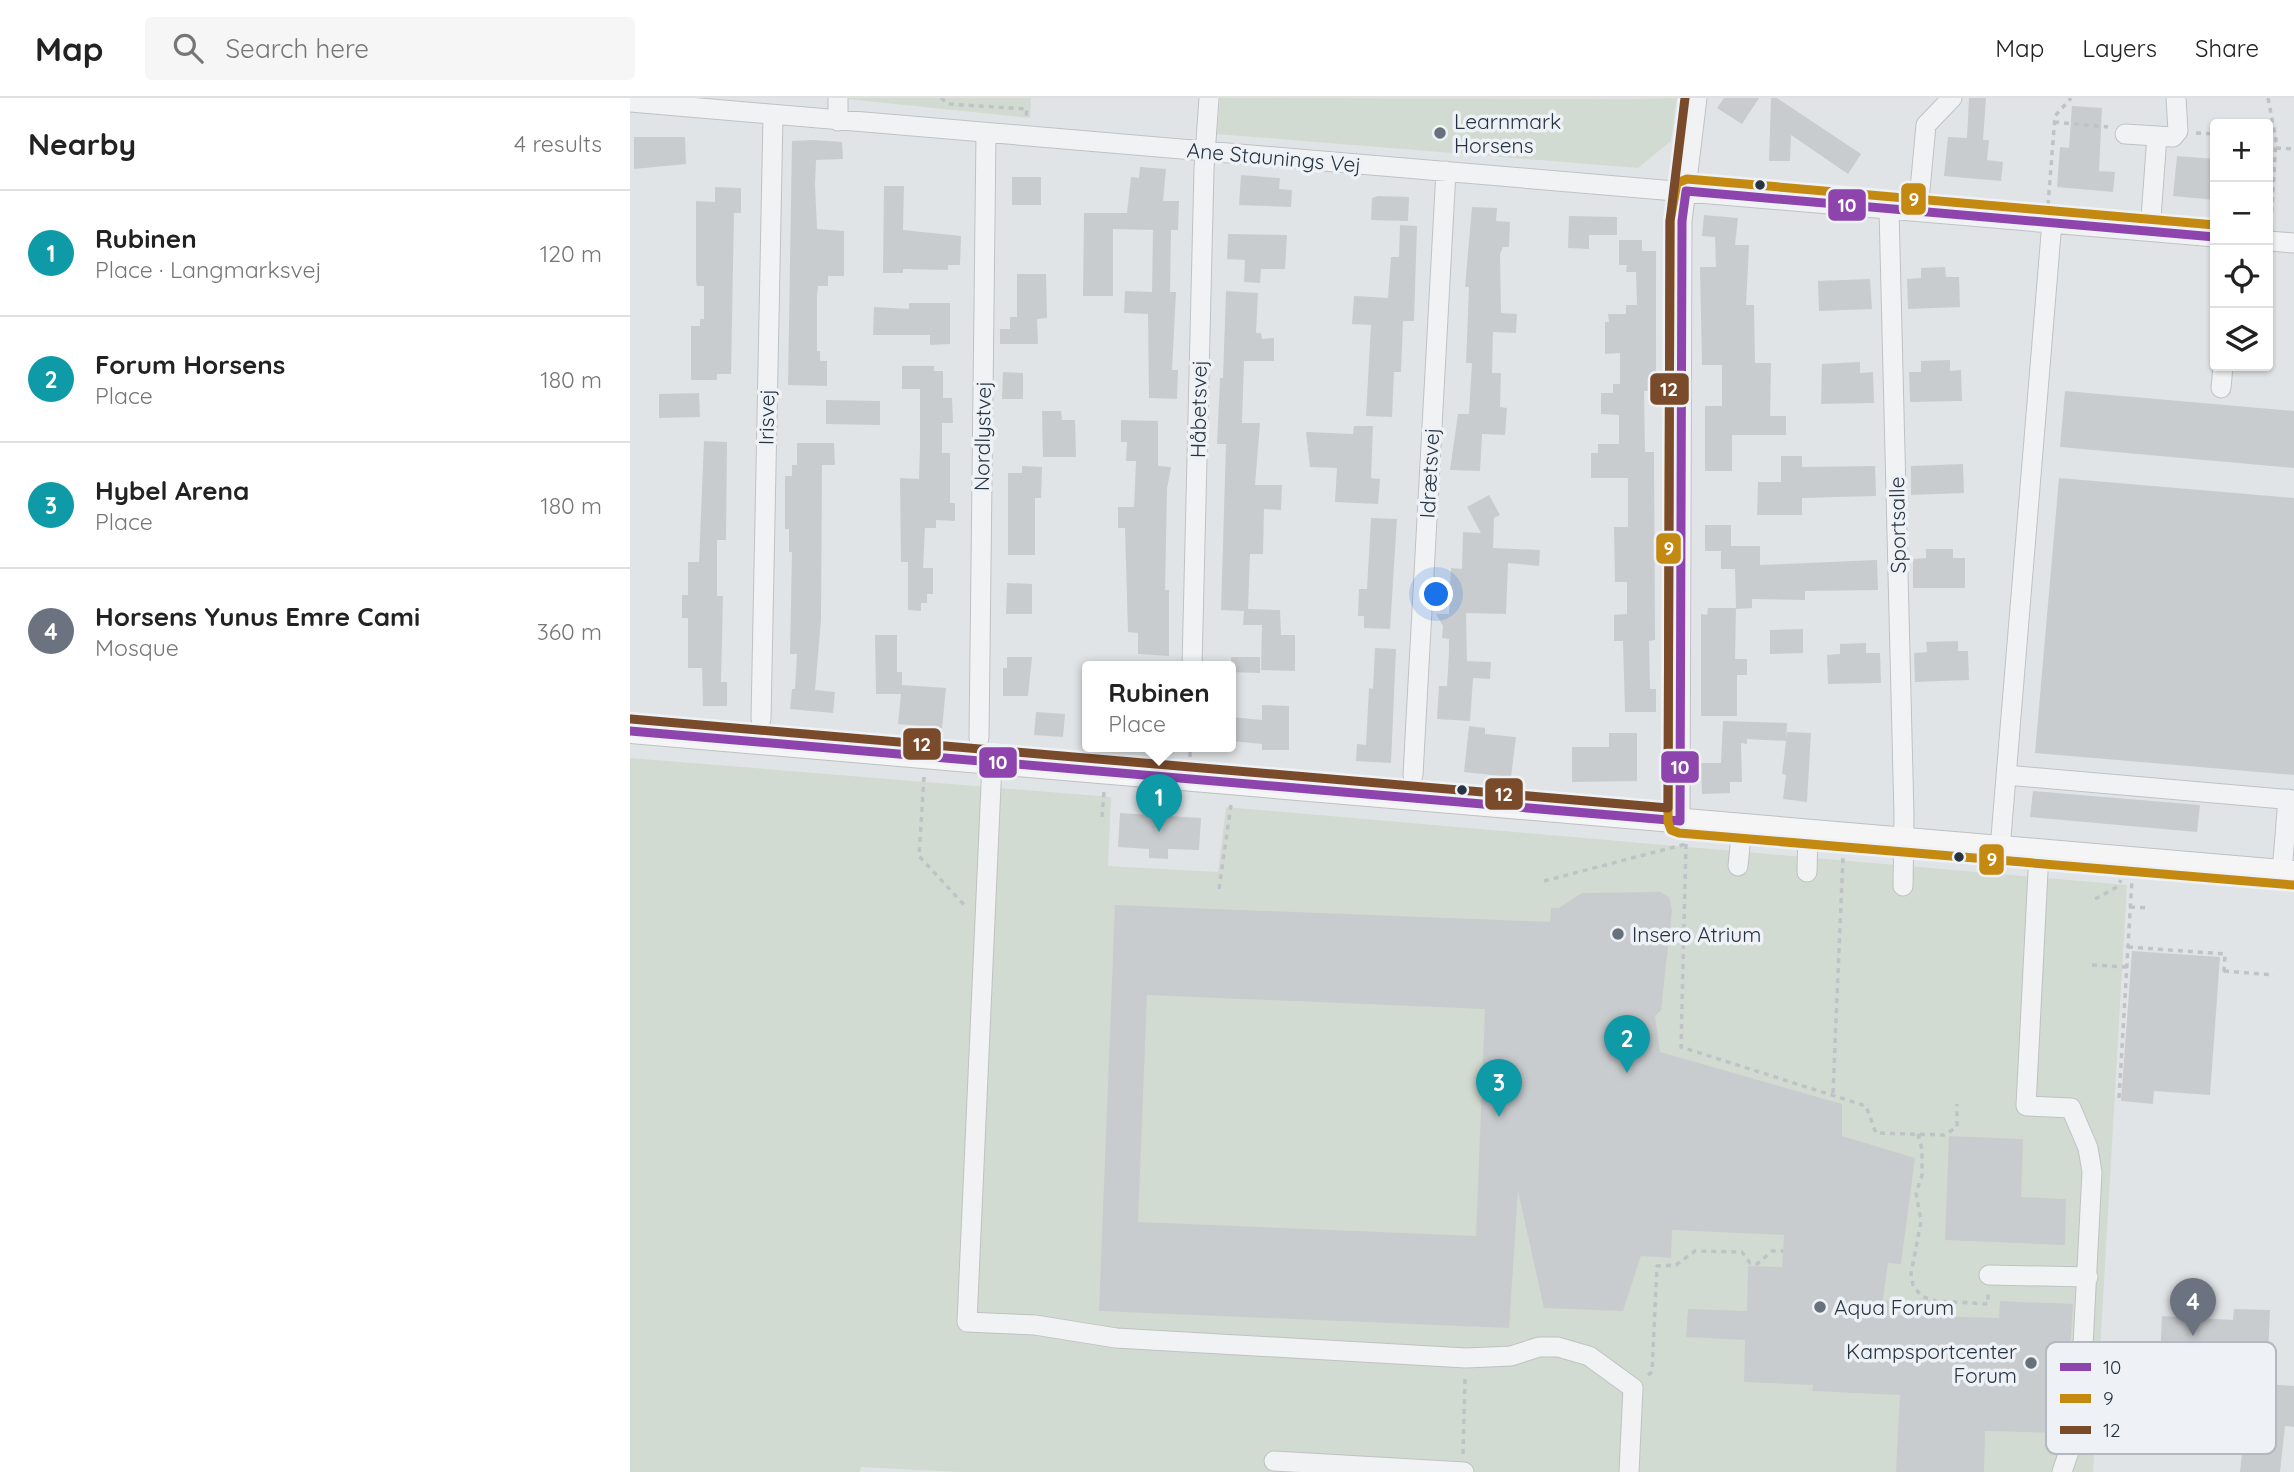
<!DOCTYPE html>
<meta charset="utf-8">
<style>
body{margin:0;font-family:Quicksand,sans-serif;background:#f6f6f6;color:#222}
.controls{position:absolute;right:21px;top:21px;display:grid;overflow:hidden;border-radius:7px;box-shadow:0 2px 5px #0004}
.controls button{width:63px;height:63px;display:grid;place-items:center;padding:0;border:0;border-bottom:2px solid #e0e0e0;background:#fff;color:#222;font:35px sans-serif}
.you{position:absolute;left:807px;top:497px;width:24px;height:24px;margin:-18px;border:5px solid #fff;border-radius:50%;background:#1a73e8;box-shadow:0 0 0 10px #1a73e833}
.badge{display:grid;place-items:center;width:46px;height:46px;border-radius:50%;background:#b45309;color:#fff;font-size:23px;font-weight:700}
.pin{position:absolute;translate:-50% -58px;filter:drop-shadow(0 2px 4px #0008)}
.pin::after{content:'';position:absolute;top:37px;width:24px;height:21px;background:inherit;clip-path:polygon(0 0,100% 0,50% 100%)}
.popup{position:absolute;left:452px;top:563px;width:154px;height:91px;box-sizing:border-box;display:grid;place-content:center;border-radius:7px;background:#fff;filter:drop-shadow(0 2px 5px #0005);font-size:23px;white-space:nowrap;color:#767676}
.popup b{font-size:26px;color:#222}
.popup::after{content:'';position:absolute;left:50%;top:100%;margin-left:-14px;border:14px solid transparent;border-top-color:#fff}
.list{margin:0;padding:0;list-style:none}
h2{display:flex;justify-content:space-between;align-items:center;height:91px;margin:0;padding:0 28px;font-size:30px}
h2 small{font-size:23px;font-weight:400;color:#767676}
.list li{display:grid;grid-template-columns:46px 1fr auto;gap:21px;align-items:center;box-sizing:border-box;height:126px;padding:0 28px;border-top:2px solid #e0e0e0}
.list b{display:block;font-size:26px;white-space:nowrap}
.list p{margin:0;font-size:23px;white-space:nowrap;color:#767676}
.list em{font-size:23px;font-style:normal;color:#767676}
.icon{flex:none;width:38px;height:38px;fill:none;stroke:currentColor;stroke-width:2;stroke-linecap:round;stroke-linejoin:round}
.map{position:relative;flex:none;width:1664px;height:1374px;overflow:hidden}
header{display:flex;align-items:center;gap:42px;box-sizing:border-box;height:98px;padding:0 35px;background:#fff;border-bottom:2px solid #e0e0e0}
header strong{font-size:33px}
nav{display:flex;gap:38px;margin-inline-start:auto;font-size:24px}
.search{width:490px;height:63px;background:#f6f6f6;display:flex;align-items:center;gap:18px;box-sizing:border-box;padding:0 24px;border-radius:7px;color:#767676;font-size:26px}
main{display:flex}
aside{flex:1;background:#fff}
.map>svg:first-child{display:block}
.green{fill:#d2dbd1}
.building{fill:#c9ccce;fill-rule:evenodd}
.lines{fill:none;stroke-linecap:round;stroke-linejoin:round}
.minor-casing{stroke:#bfc2c4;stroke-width:21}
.major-casing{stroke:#bdc1c4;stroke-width:26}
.path{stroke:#bfc3c7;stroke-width:3.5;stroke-dasharray:5 5;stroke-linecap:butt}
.minor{stroke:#f1f2f3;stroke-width:19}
.major{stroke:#f5f5f6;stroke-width:24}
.bus-1-casing{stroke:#eef2f6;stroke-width:14}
.bus-2-casing{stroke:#eef2f6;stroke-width:14}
.bus-3-casing{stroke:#eef2f6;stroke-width:14}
.bus-1{stroke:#8e44ad;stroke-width:9}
.bus-2{stroke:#c38910;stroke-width:9}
.bus-3{stroke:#7a4b2a;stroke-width:9}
.poi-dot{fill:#67717b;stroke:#eef2f6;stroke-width:2.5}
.bus-dot{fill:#263341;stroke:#eef2f6;stroke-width:2.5}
.labels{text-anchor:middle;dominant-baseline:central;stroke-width:7;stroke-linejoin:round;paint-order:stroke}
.poi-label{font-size:21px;fill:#263341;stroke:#eef2f6;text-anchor:start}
.street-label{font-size:21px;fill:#263341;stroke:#eef2f6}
.key{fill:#eef2f6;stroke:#b2b9c0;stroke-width:2}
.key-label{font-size:19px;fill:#263341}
.line-badge{stroke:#eef2f6;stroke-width:2.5}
.badge-label{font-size:19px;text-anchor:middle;font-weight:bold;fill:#fff}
</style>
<header>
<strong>Map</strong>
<div class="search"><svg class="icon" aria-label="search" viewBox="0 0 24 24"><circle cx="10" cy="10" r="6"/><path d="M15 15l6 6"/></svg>Search here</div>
<nav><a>Map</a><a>Layers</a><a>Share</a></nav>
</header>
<main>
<aside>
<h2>Nearby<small>4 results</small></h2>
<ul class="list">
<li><span class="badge" style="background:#0f9aa8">1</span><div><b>Rubinen</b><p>Place · Langmarksvej</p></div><em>120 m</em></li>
<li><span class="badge" style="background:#0f9aa8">2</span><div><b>Forum Horsens</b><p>Place</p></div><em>180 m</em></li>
<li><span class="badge" style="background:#0f9aa8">3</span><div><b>Hybel Arena</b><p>Place</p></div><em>180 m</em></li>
<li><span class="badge" style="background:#6b7280">4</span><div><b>Horsens Yunus Emre Cami</b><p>Mosque</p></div><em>360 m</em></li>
</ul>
</aside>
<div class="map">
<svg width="1664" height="1374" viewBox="0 0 1664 1374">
<rect width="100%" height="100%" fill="#e1e4e6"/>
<!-- green -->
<path class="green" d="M401,0l-1,20 -183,-19v-1z
M590,0l407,1 50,-1 -6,43 -33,27 -421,-34z
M0,660l481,39 -3,69 110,6 8,-65 901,78 -34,587h-1134l-98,-5 -1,5h-230z"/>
<!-- building -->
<path class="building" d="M1094,0h35l-17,26 -25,-16z
M1141,0h6l84,56 -13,20 -57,-39 -1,26h-21z
M1339,0h17l-3,42h6l-2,20 16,2 -2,19 -57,-5 4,-39 19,1z
M1442,8l30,2 -3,63 16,1 -2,20 -56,-5 3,-40 9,1z
M4,39h51l1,27 -52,5z
M184,42l28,2 1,17 -27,1 -1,25 2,44 27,2v45h-16v10h-10l-1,10v55h3v10h7v25l-39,-1 4,-244z
M1547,58l38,3v41l-42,-4z
M510,69l26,2 -3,32h16l-1,29h-7l-1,62h6l-4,78h6l-1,29 -28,-1 -1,-84 -24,-1 1,-22 27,1 1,-62 -40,-1v67h-30l1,-83h43l4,-36 8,1z
M611,77l39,3 -1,11 13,1 -1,17 -52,-2z
M382,79h29v28h-29z
M254,88h20l-1,44 58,6 -1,29h-12v5l-45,-1v4h-20z
M85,89l26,1v25h-7l-3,161h-14v6h-26v-54h9v-7h4v-33h-7l-1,-5v-80l19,1z
M748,98l31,1 -1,24 -37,-1 1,-22z
M842,109l25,1 -1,13 14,1 -1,25h-6l-3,7 1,59 16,1 -1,19 -23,-1 -1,41h9l-1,34 7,1 -2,27 -23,-1 -2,37 -30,-1 8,-56h11l3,-51h-6l3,-76h-4z
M1074,117l34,3 -3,27h14l-3,60h8l1,58h16l-1,53h16v19h-54v36h-27v-65h17v-41h-20l-2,-98h16l-1,-30 -13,-1z
M939,118l48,1v18h-28v14l-21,-1z
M770,127l17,1 -3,95h-11l-2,51h-7l-2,45 -26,-1 5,-91 -19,-1 2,-28 34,2 3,-41h8z
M598,136l59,1 -2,34h-24l-1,14 -16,-1 1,-22 -18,-1z
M989,142h23v11h14v140h-12l1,61h9l1,188 -6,1 1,48h6v23h-31l-2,-71h-9v-26l13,-1v-32h-12l-1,-55h14v-49h-37v-25h7v-9h21v-29l-18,-1v-21h12v-9h7v-31l-15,1v-32h4l-1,-8h18v-9h11l-1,-33h-10l1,-7h-8z
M1315,169l1,10h13l1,30 -52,2 -1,-30 14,-1v-10z
M387,176h29l1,44 -10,1 1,25h-38v-15h10v-12h7z
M1240,181l2,30 -53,2 -1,-30z
M596,193l32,2 -2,40h5l1,6 12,-1v23h-30l-2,62h18l-5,62h27l-1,25 -17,-1 -1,45h-13l-2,55 32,1 1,25h14v36l-34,-1 1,-45h-19l1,-14 -23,-1 5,-166h-9l1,-21 2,-45h3z
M279,205h41v41l-20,1v-10h-57l1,-28 35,2z
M1320,262v11l11,-1 1,31 -52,1 -1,-30h12v-11z
M1230,264v11l13,-1 1,31 -53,1 1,-40z
M272,268h32v5h9v27h9l1,25h-11v30h8v50h5v18l-19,-1v8h-11l-2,40h10v26h-6v9h-6v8l-13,-1v-48h-7l-1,-84 19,1 1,-33v-57h-18z
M373,274l20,1v26h-21z
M1435,293l229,20v57l-234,-21z
M69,295l1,24 -41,1v-24z
M196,302l54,1v24l-54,-1z
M412,313h19l1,9h13l1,37h-33z
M491,322l37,1v45l13,1 -4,22 -2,101h4v66l-31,-2v-21l-10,-1 -3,-104h-7v-21h16l2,-46h-10l1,-19h-6z
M724,328h19l-2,52 9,1 -2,25 -43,-2 2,-34 -27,-1 -4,-35 47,2z
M74,343l23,1 -1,98h-9v56h6l-2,86h6v24h-24l-1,-38h-14v-50h-6v-23h6v-33h11z
M167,345h37l1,22h-13l-1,155 -6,70 20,2 -2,21 -43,-4 2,-20h3l2,-35h-7l2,-102h-3v-23h-4v-53h7v-11h5z
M1151,358h21v11l73,-1 1,30 -74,2v17h-45l1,-33h23z
M1333,366l1,29 -53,2v-29z
M392,368l20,1 -1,31h-6v57h-27v-82h14z
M1429,380l235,20v277l-259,-22z
M859,397l11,20 -6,3 -1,30 47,2 -1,16 -31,-3 -2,51 -40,-1 1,48 24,1 -1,17 -17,-1 -3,43 -33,-2 2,-33h8l2,-34v-13l-7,-1 1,-12 -7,-12h13l2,-46 11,1 1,-37 18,1 -14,-26z
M741,420l26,1 -7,110 -26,-1v-12h-6l1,-27h8z
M1075,427h26v21h29v19l117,-5 1,30 -73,1v9l-53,-1v9l-16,1 -1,50h12v16h-10v41h-36v-102l6,1 1,-7h28l-1,-39h-14v-18h-16z
M1296,451h27v9h12v30h-52v-29l13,-1z
M377,485l25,1v30h-26z
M1173,531v24l-33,1v-24z
M245,537h22v37h5v13l44,3 -4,40 -44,-4 3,-30h-25z
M1328,543v10h10l1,29 -54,2 -1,-29 13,-1 -1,-10z
M1236,545v10h14l1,30 -53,1 -1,-29 13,-1v-10z
M745,550l21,1 -5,114 -35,-2 1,-17 9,1 3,-57 4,1z
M377,559h25l-4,39h-25v-28h4z
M601,559h29v16l-29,-1z
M632,607l27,1v44h-27v-6l-31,-3v-24l31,3z
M406,614l29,2 -2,23 -29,-2z
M1093,623l64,2 -1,17 1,-8 24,1 -4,69 -24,-3 3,-24 -4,-1 4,-33 -39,-2v5l-6,-1 1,39h-12v11l-28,1 -1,-31h20z
M839,628l16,2v6l31,3 -5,40 -47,-5z
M979,635h28v48l-65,1v-35h37z
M1403,693l167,14 -3,27 -167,-15z
M490,715l81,5 -2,32 -31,-1v10l-19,-1v-9l-31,-2z
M1030,794l9,5 3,13 -11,100 -6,6 5,36 182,52v32l73,22 -14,106 -13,-1 -5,37 11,1 -2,14 107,3 1,-17 73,3 -4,65h-6l-2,64 -76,-2 -1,41h-88l4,-77 -88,-4 1,-6 -69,-3 1,-42 -59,-3 2,-28 59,2 1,-45 34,1 2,-32 -112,-5 -1,28 -30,-2 -18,55 -79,-3 -26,-117 -9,137 -410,-17 16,-406 435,17 1,-14h8l23,-15zM517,897l338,14 -9,227 -338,-14z
M1502,853l88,6 -10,138 -56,-4 -1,13 -32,-3z
M1319,1038l74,3 -2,58 45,2 -1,46 -120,-5z
M1604,1211l36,1 -3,74 27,2v41l-9,-1 -5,46h-40l4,-37 -131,-7 3,-51 43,2 3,-63 71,4z"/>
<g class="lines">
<defs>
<path id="minor" d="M0,4l1585,135
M208,23v-23
M1495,36l32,2
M1259,111l15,607 -1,70
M1288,113l8,-86 26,-27
M1520,133l7,-95 16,1 5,-6 -2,-33
M1638,143l26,2
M1591,290l2,-22
M562,568l12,-497 5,-71
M131,621l12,-603
M349,640l7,-605
M362,665l-25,559 68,3 81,13 350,20 45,-2 28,-9h19l31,9 44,32 -4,84
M783,677l33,-604
M1376,677l288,25
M1050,723l2,-600 15,-123
M1370,751l52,-627
M1409,754l-13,254 45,2 17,40 4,24 -13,250 -17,50
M1108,768l4,-40
M1177,774l1,-42
M1652,774l6,-73
M1359,1177l99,2
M644,1363l190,11"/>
<path id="major" d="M0,633l1664,142"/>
</defs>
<!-- minor casing -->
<use href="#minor" class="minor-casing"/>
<!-- major casing -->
<use href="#major" class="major-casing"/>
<!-- path -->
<path class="path" d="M311,0l7,6 79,5 -1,7
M1638,0l8,42 -5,84
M1424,24l54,5
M1566,35l19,1
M1638,41l8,1
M1646,50l18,1
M1418,107l7,-89 16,-18
M560,659v-11
M294,679l-5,79 48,52
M472,719l2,-26
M1056,746l-5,203 185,59 10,27 68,2 13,-8v-23
M914,783l142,-37
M589,791l12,-84
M1465,801l22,-12 4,-7
M1500,809l19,1
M1498,849l97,7 -1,17h-5
M1462,867l35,2
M1594,873l50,4
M1203,995l10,-237
M1489,1000l13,-219
M1288,1036l4,16v25l-6,18 5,28 -10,53 2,11 8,11 14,5 53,3v-12
M1018,1277l4,-3 5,-106 19,-1 19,-14 47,1 8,11 7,1 15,-13h11
M833,1356l2,-77"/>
<!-- minor -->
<use href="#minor" class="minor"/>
<!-- major -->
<use href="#major" class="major"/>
<defs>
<path id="bus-1" d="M0,633l1050,90 2,-600 4,-30 529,46"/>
<path id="bus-2" d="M1585,127l-528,-46 -10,4 -7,38 -2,601 3,8 8,3 614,52"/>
<path id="bus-3" d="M1,621l1037,89 2,-587 15,-123"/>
</defs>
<!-- bus-1 casing -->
<use href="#bus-1" class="bus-1-casing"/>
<!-- bus-2 casing -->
<use href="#bus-2" class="bus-2-casing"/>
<!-- bus-3 casing -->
<use href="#bus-3" class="bus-3-casing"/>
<!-- bus-1 -->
<use href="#bus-1" class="bus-1"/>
<!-- bus-2 -->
<use href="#bus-2" class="bus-2"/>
<!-- bus-3 -->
<use href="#bus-3" class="bus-3"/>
</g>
<!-- markers -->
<g class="poi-dot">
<circle cx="810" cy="35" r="7"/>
<circle cx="988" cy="836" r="7"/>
<circle cx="1190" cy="1209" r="7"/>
<circle cx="1401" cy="1265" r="7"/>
</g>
<g class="bus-dot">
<circle cx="1130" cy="87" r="6"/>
<circle cx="832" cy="692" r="6"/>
<circle cx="1329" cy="759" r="6"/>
</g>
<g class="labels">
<!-- poi labels -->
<g class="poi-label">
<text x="824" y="23">Learnmark<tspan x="824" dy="24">Horsens</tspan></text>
<text x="1002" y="836">Insero Atrium</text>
<text x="1204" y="1209">Aqua Forum</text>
<text x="1387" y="1253" text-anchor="end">Kampsportcenter<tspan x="1387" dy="24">Forum</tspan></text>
</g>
<!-- street labels -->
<g class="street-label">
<text transform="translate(644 59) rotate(5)">Ane Staunings Vej</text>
<text transform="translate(568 311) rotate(-89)">Håbetsvej</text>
<text transform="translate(136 319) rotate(-89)">Irisvej</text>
<text transform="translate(352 338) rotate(-89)">Nordlystvej</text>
<text transform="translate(799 375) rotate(-87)">Idrætsvej</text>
<text transform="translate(1267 427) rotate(-91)">Sportsalle</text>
</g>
</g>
<!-- legend -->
<rect x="1416" y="1244" width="230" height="112" rx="10" class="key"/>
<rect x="1430" y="1265" width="31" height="8" fill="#8e44ad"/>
<rect x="1430" y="1296" width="31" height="9" fill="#c38910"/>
<rect x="1430" y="1328" width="31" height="8" fill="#7a4b2a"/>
<g class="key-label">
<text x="1473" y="1276">10</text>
<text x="1473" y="1307">9</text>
<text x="1473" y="1339">12</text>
</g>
<g class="line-badge">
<rect x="1270" y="84" width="27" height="34" rx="7" fill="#c38910"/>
<rect x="1197" y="90" width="40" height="34" rx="7" fill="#8e44ad"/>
<rect x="1019" y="274" width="41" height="34" rx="7" fill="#7a4b2a"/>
<rect x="1025" y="434" width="27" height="33" rx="7" fill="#c38910"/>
<rect x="272" y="629" width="40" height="34" rx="7" fill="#7a4b2a"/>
<rect x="348" y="648" width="40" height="33" rx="7" fill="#8e44ad"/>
<rect x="1030" y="652" width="40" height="34" rx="7" fill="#8e44ad"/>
<rect x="854" y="679" width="40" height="34" rx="7" fill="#7a4b2a"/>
<rect x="1348" y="745" width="27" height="33" rx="7" fill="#c38910"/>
</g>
<g class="badge-label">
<text x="1284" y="108">9</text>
<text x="1217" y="114">10</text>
<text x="1039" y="298">12</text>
<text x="1039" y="457">9</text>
<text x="292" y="653">12</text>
<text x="368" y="671">10</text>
<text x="1050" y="676">10</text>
<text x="874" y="703">12</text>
<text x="1362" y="768">9</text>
</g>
</svg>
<div class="controls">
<button>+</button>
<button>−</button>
<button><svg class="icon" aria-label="locate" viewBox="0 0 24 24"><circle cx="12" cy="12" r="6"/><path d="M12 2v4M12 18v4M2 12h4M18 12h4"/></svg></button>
<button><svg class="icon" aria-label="layers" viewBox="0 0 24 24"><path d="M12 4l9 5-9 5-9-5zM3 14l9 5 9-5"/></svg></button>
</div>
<div class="you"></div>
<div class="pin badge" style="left:529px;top:734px;background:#0f9aa8">1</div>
<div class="popup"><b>Rubinen</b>Place</div>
<div class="pin badge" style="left:997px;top:975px;background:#0f9aa8">2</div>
<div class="pin badge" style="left:869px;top:1019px;background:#0f9aa8">3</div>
<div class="pin badge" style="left:1563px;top:1238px;background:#6b7280">4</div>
</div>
</main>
